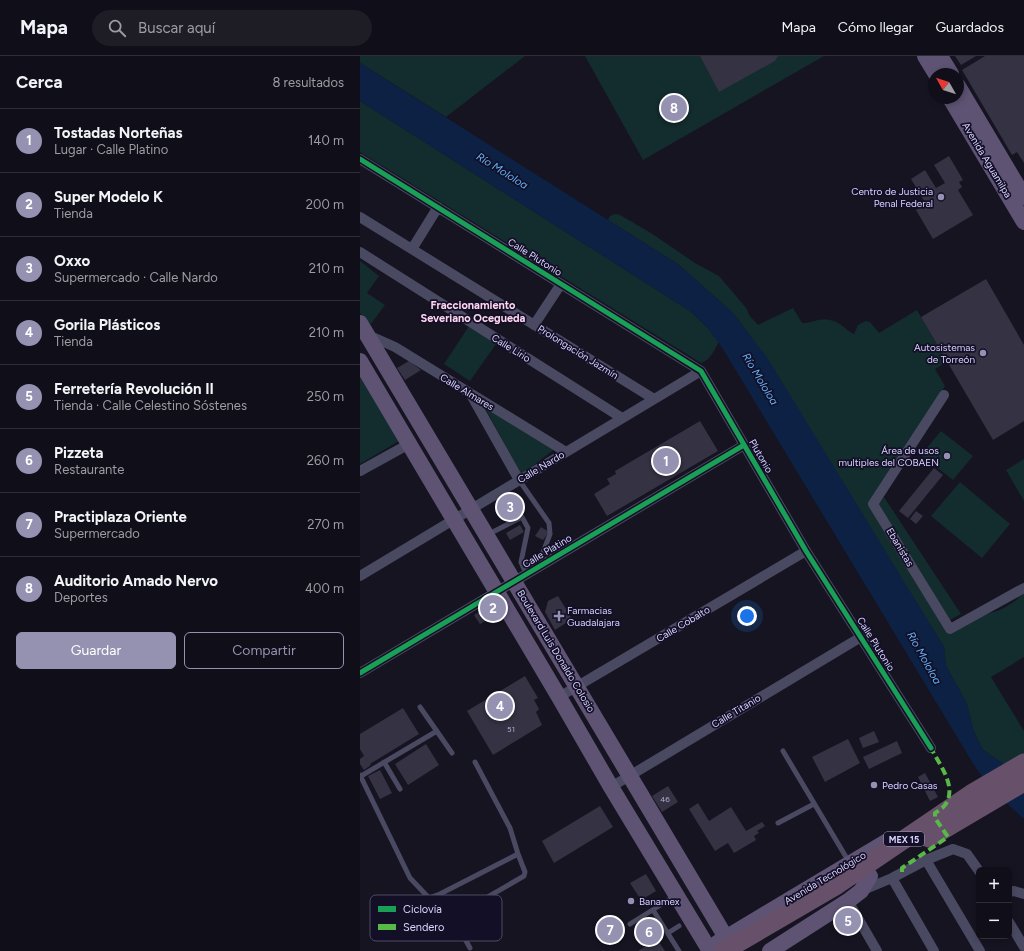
<!DOCTYPE html>
<html lang="es">
<meta charset="utf-8">
<style>
body{margin:0;font-family:Figtree,sans-serif;background:#1e1d26;color:#f1f3f6}
.controls{position:absolute;right:12px;bottom:12px;display:grid;overflow:hidden;border-radius:6px;box-shadow:0 2px 6px #0003}
.controls button{width:36px;height:36px;display:grid;place-items:center;padding:0;border:0;border-bottom:1px solid #302f38;background:#100f19;color:#f1f3f6;font:20px sans-serif}
.compass{position:absolute;left:568px;top:12px;width:36px;height:36px;border-radius:50%;background:#100f19;box-shadow:0 2px 6px #0003;rotate:309deg}
.you{position:absolute;left:387px;top:560px;width:14px;height:14px;margin:-10px;border:3px solid #fff;border-radius:50%;background:#1a73e8;box-shadow:0 0 0 6px #1a73e833}
.badge{display:grid;place-items:center;width:26px;height:26px;border-radius:50%;background:#9591b1;color:#fff;font-size:13px;font-weight:700}
.pin{position:absolute;translate:-50% -50%;border:2px solid #fff;box-shadow:0 1px 4px #0006}
.list{margin:0;padding:0;list-style:none}
h2{display:flex;justify-content:space-between;align-items:center;height:52px;margin:0;padding:0 16px;font-size:17px}
h2 small{font-size:13px;font-weight:400;color:#9c9ca2}
.list li{display:grid;grid-template-columns:26px 1fr auto;gap:12px;align-items:center;box-sizing:border-box;height:64px;padding:0 16px;border-top:1px solid #302f38}
.list b{display:block;font-size:15px;white-space:nowrap}
.list p{margin:0;font-size:13px;white-space:nowrap;color:#9c9ca2}
.list em{font-size:13px;font-style:normal;color:#9c9ca2}
.actions{display:flex;gap:8px;padding:12px 16px}
.actions a{flex:1;padding:9px 0;border:1px solid #9591b1;border-radius:6px;text-align:center;font-size:14px;color:#9591b1}
.actions .main{background:#9591b1;color:#fff}
.icon{flex:none;width:22px;height:22px;fill:none;stroke:currentColor;stroke-width:2;stroke-linecap:round;stroke-linejoin:round}
.map{position:relative;flex:none;width:664px;height:895px;overflow:hidden}
header{display:flex;align-items:center;gap:24px;box-sizing:border-box;height:56px;padding:0 20px;background:#100f19;border-bottom:1px solid #302f38}
header strong{font-size:19px}
nav{display:flex;gap:22px;margin-inline-start:auto;font-size:14px}
.search{width:280px;height:36px;background:#1e1d26;display:flex;align-items:center;gap:10px;box-sizing:border-box;padding:0 14px;border-radius:22px;color:#9c9ca2;font-size:15px}
main{display:flex}
aside{flex:1;background:#100f19}
.map>svg:first-child{display:block}
.green{fill:#132c2d}
.water{fill:#0d2144}
.building{fill:#343243}
.lines{fill:none;stroke-linecap:round;stroke-linejoin:round}
.lane{stroke:#4a4962;stroke-width:5}
.street{stroke:#4a4962;stroke-width:10}
.primary{stroke:#5e5373;stroke-width:16}
.highway{stroke:#67516a;stroke-width:19}
.quiet{stroke:#58b947;stroke-width:4;stroke-dasharray:8 4;stroke-linecap:butt}
.cycleway-casing{stroke:#130f26;stroke-width:8}
.cycleway{stroke:#1a9f57;stroke-width:5}
.poi-dot{fill:#9591b1;stroke:#130f26;stroke-width:1.5}
.labels{text-anchor:middle;dominant-baseline:central;stroke-width:3.5;stroke-linejoin:round;paint-order:stroke}
.number-label{font-size:8px;fill:#b0acd0}
.shield{fill:#130f26;stroke:#9e99be;stroke-width:1}
.shield-label{font-size:9px;font-weight:bold;fill:#d9d4ff}
.street-label{font-size:10px;fill:#d9d4ff;stroke:#130f26}
.poi-label{font-size:10px;fill:#d9d4ff;stroke:#130f26;text-anchor:end}
.water-label{font-size:11px;font-style:italic;fill:#62b6ff;stroke:#130f26}
.neighbourhood-label{font-size:11px;font-weight:bold;fill:#ffd6f0;stroke:#130f26}
.key{fill:#130f26;stroke:#4e4a67;stroke-width:1}
.key-label{font-size:11px;fill:#d9d4ff}
</style>
<header>
<strong>Mapa</strong>
<div class="search"><svg class="icon" aria-label="search" viewBox="0 0 24 24"><circle cx="10" cy="10" r="6"/><path d="M15 15l6 6"/></svg>Buscar aquí</div>
<nav><a>Mapa</a><a>Cómo llegar</a><a>Guardados</a></nav>
</header>
<main>
<aside>
<h2>Cerca<small>8 resultados</small></h2>
<ul class="list">
<li><span class="badge">1</span><div><b>Tostadas Norteñas</b><p>Lugar · Calle Platino</p></div><em>140 m</em></li>
<li><span class="badge">2</span><div><b>Super Modelo K</b><p>Tienda</p></div><em>200 m</em></li>
<li><span class="badge">3</span><div><b>Oxxo</b><p>Supermercado · Calle Nardo</p></div><em>210 m</em></li>
<li><span class="badge">4</span><div><b>Gorila Plásticos</b><p>Tienda</p></div><em>210 m</em></li>
<li><span class="badge">5</span><div><b>Ferretería Revolución II</b><p>Tienda · Calle Celestino Sóstenes</p></div><em>250 m</em></li>
<li><span class="badge">6</span><div><b>Pizzeta</b><p>Restaurante</p></div><em>260 m</em></li>
<li><span class="badge">7</span><div><b>Practiplaza Oriente</b><p>Supermercado</p></div><em>270 m</em></li>
<li><span class="badge">8</span><div><b>Auditorio Amado Nervo</b><p>Deportes</p></div><em>400 m</em></li>
</ul>
<div class="actions"><a class="main">Guardar</a><a>Compartir</a></div>
</aside>
<div class="map">
<svg width="664" height="895" viewBox="0 0 664 895">
<rect width="100%" height="100%" fill="#161421"/>
<!-- green -->
<path class="green" d="M0,0h165l-79,61 -86,-54z
M225,0h239l-181,104z
M0,45l330,210 17,16 12,15c-5,8 -9,19 -18,21l-341,-211z
M255,158l5,1 31,18 44,30 24,13 28,33 2,6 9,10 35,-17 9,15c12,0 20,-8 34,-1 7,3 11,9 18,12l4,-9 8,-4 4,1 9,11 38,-23 30,52 -12,7 10,17 -72,113 77,130 37,-15 13,-4 14,-8 10,-9v64l-33,20 33,54v24l-18,11 -23,-16 -10,-20 -6,-26 -21,-38 -2,-19 -195,-313 -16,-21 -54,-48 -71,-45 2,-4z
M0,205l19,15 -12,17 18,12 -14,19 -8,-6 -3,-5z
M111,267l28,17 -29,41 -26,-17z
M0,320l39,65 -39,23z
M123,348l73,44 -35,27z
M581,375l32,25 -20,24 -32,-25z
M664,403v42l-18,-31z
M600,426l50,42 -28,34 -51,-42z
M524,441l77,117 -13,7 -72,-114z"/>
<!-- water -->
<path class="water" d="M0,7l319,202 54,48 35,46 176,288 2,19 21,38 6,26 10,20 41,28v41l-33,-30 -17,-24 -251,-416 -16,-22 -17,-16 -330,-210z"/>
<!-- building -->
<path class="building" d="M340,0h78l-3,5 -56,31z
M595,0h21l-15,9z
M625,0h39v107l-7,-11 -5,3 -50,-85z
M589,100l14,24 -4,2 3,5 -4,3 15,25 -40,24 -17,-29 10,-6 -15,-25 14,-9 11,18 9,-5 -11,-18z
M626,223l38,66v76l-31,19 -72,-123z
M49,305l12,9 -16,10 -8,-12z
M340,365l18,30 -111,65 -13,-22 16,-10 -3,-5 9,-5 -1,-3z
M574,412l9,7 -35,43 -9,-7z
M156,438l9,13 -22,14 -8,-13z
M556,455l7,5 -7,8 -6,-5z
M160,469l4,7 -14,8 -4,-7z
M181,471l8,5 -6,8 -8,-4z
M198,540l14,23 -17,11 -10,-18 3,-11z
M135,546l5,10 -20,12 -6,-9z
M165,620l13,22 -4,2 5,9 -3,3 6,13 -49,30 -26,-44z
M43,652l16,26 -49,30 1,1 -7,5 -4,-6v-5l4,-3 -4,-7v-15z
M514,675l5,11 -16,6 -4,-10z
M488,683l12,24 -35,19 -13,-25z
M537,685l5,12 -33,16 -6,-12z
M66,688l13,21 -31,20 -13,-21z
M20,714l12,23 -12,6 -12,-23z
M565,717l13,24 -8,4 -12,-24z
M308,730l10,16 -16,10 -10,-16z
M338,747l11,18 22,-14 15,24 16,-9 3,4 -8,5 2,2 -5,3 2,4 -22,13 -6,-10 -13,8 -26,-42z
M240,750l13,21 -59,36 -12,-22z
M286,818l10,17 -15,9 -11,-17z
M297,883l8,12h-27l18,-11z"/>
<g class="lines">
<!-- lane -->
<path class="lane" d="M159,424l30,43 1,11 -8,21 -19,12
M129,478l33,-17 6,11 -7,34 3,7
M60,651l32,46
M423,695l66,111
M24,706l16,27
M0,719l50,103 19,20 11,-4 78,-40
M1,720l76,-45
M418,767l36,-19
M69,842l6,11 11,10 7,-2 71,-41 1,-4 -7,-18 -8,-26 -35,-66
M293,854l26,41
M93,861l17,31
M270,868l45,-28
M308,877l11,-7"/>
<!-- street -->
<path class="street" d="M0,103l341,212 105,180 125,197
M0,161l294,182
M52,193l26,-42
M0,196l262,166
M174,269l27,-41
M8,279l27,12 171,105
M110,337l49,87
M584,339l-71,109 77,125 74,-41
M0,415l49,-27
M0,520l341,-205
M0,617l384,-228
M199,641l247,-146
M251,731l250,-150
M566,804l54,91
M532,822l42,73
M501,835l31,-13 34,-18 27,-11 14,5 12,17
M649,836l5,-1 10,3
M488,845l29,50
M649,866l15,25"/>
<!-- primary -->
<path class="primary" d="M565,0l11,18
M580,0l11,18
M598,30l66,111
M590,42l74,124
M0,267l374,628
M0,305l199,336 52,90 99,164
M357,887l172,-103
M410,895l78,-50 13,-10 9,-15"/>
<!-- highway -->
<path class="highway" d="M569,782l95,-56
M364,895l113,-66 134,-91 53,-31"/>
<!-- quiet -->
<path class="quiet" d="M542,816v-4l46,-31 -13,-19v-5c3,-2 8,-5 10,-8 13,-18 -6,-41 -14,-57"/>
<defs>
<path id="cycleway" d="M0,103l341,212 105,180 125,197
M0,617l384,-228"/>
</defs>
<!-- cycleway casing -->
<use href="#cycleway" class="cycleway-casing"/>
<!-- cycleway -->
<use href="#cycleway" class="cycleway"/>
</g>
<!-- markers -->
<g class="poi-dot">
<circle cx="581" cy="141" r="4"/>
<circle cx="623" cy="297" r="4"/>
<circle cx="587" cy="400" r="4"/>
<path d="M197 554h4v4h4v4h-4v4h-4v-4h-4v-4h4z"/>
<circle cx="514" cy="729" r="4"/>
<circle cx="271" cy="845" r="4"/>
</g>
<g class="labels">
<!-- number labels -->
<g class="number-label">
<text x="151" y="673">51</text>
<text x="305" y="743">46</text>
</g>
<!-- shield labels -->
<rect class="shield" x="524" y="776" width="40" height="14" rx="3"/>
<g class="shield-label">
<text x="544" y="783">MEX 15</text>
</g>
<!-- street labels -->
<g class="street-label">
<text transform="translate(627 104) rotate(59)">Avenida Aguamilpa</text>
<text transform="translate(175 201) rotate(32)">Calle Plutonio</text>
<text transform="translate(151 292) rotate(32)">Calle Lirio</text>
<text transform="translate(218 296) rotate(32)">Prolongación Jazmín</text>
<text transform="translate(107 336) rotate(31)">Calle Almares</text>
<text transform="translate(401 400) rotate(60)">Plutonio</text>
<text transform="translate(181 411) rotate(-31)">Calle Nardo</text>
<text transform="translate(540 491) rotate(59)">Ebanistas</text>
<text transform="translate(187 495) rotate(-31)">Calle Platino</text>
<text transform="translate(323 568) rotate(-31)">Calle Cobalto</text>
<text transform="translate(516 588) rotate(58)">Calle Plutonio</text>
<text transform="translate(196 595) rotate(59)">Boulevard Luis Donaldo Colosio</text>
<text transform="translate(376 655) rotate(-31)">Calle Titanio</text>
<text transform="translate(465 822) rotate(-31)">Avenida Tecnológico</text>
</g>
<!-- poi labels -->
<g class="poi-label">
<text x="573" y="135">Centro de Justicia<tspan x="573" dy="12">Penal Federal</tspan></text>
<text x="615" y="291">Autosistemas<tspan x="615" dy="12">de Torreón</tspan></text>
<text x="579" y="394">Área de usos<tspan x="579" dy="12">multiples del COBAEN</tspan></text>
<text x="207" y="554" text-anchor="start">Farmacias<tspan x="207" dy="12">Guadalajara</tspan></text>
<text x="522" y="729" text-anchor="start">Pedro Casas</text>
<text x="279" y="845" text-anchor="start">Banamex</text>
</g>
<!-- water labels -->
<g class="water-label">
<text transform="translate(142 115) rotate(32)">Río Mololoa</text>
<text transform="translate(400 323) rotate(59)">Río Mololoa</text>
<text transform="translate(564 602) rotate(61)">Río Mololoa</text>
</g>
<!-- neighbourhood labels -->
<g class="neighbourhood-label">
<text x="113" y="249">Fraccionamiento<tspan x="113" dy="13">Severiano Ocegueda</tspan></text>
</g>
</g>
<!-- legend -->
<rect x="10" y="839" width="132" height="46" rx="6" class="key"/>
<rect x="18" y="850" width="18" height="6" fill="#1a9f57"/>
<rect x="18" y="868" width="18" height="6" fill="#58b947"/>
<g class="key-label">
<text x="43" y="857">Ciclovía</text>
<text x="43" y="875">Sendero</text>
</g>
</svg>
<div class="controls">
<button>+</button>
<button>−</button>
</div>
<svg class="compass" viewBox="-18 -18 36 36"><path d="M0-13l5 13h-10z" fill="#e53935"/><path d="M0 13l5-13h-10z" fill="#9c9ca2"/></svg>
<div class="you"></div>
<div class="pin badge" style="left:306px;top:405px">1</div>
<div class="pin badge" style="left:133px;top:552px">2</div>
<div class="pin badge" style="left:150px;top:451px">3</div>
<div class="pin badge" style="left:140px;top:650px">4</div>
<div class="pin badge" style="left:488px;top:865px">5</div>
<div class="pin badge" style="left:289px;top:876px">6</div>
<div class="pin badge" style="left:250px;top:874px">7</div>
<div class="pin badge" style="left:314px;top:52px">8</div>
</div>
</main>
